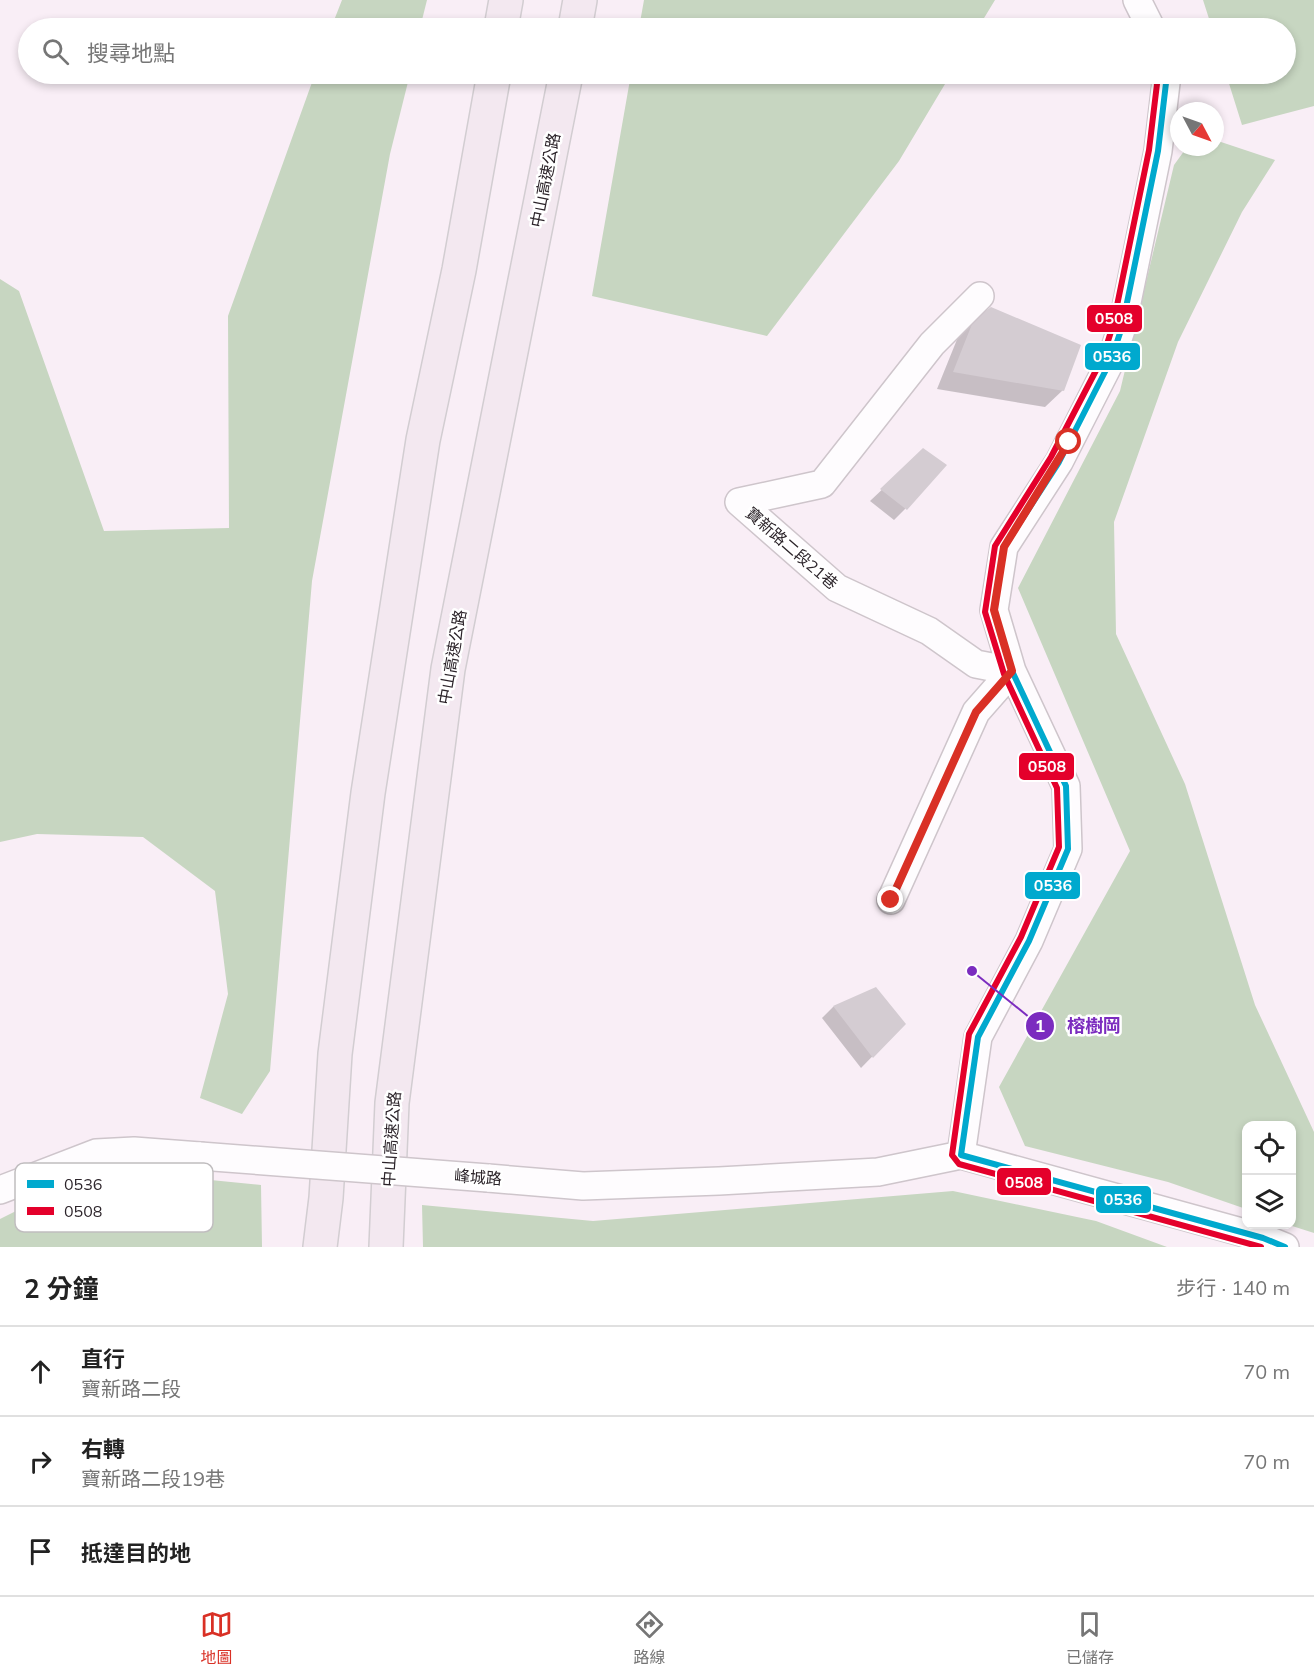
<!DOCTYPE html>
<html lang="zh-TW">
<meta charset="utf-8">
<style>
body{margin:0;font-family:Mulish,"Noto Sans TC",sans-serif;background:#f2f2f2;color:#222}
.controls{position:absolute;right:18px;bottom:18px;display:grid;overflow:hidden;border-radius:12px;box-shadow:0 3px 9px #0003}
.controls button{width:54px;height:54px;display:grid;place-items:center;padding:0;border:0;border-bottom:2px solid #e0e0e0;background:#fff;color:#222;font:30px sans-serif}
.compass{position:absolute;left:1170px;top:102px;width:54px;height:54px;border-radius:50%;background:#fff;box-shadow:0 3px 9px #0003;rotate:131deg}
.stop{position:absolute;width:18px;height:18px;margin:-14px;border:4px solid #d93025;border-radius:50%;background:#fff}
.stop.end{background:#d93025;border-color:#fff;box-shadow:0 2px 6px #0008}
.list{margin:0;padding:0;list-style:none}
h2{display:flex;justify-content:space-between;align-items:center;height:78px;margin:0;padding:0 24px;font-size:26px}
h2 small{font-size:20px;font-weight:400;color:#767676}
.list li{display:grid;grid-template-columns:39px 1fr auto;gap:18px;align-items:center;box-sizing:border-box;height:90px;padding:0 24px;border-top:2px solid #e0e0e0}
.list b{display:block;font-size:22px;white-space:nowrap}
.list p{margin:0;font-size:20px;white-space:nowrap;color:#767676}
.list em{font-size:20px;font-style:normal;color:#767676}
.icon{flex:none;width:33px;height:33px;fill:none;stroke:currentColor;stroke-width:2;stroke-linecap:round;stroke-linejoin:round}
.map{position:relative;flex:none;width:1314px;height:1247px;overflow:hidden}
.search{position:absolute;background:#fff;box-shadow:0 3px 9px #0003;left:18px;right:18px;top:18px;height:66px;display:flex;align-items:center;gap:15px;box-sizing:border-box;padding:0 21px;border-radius:33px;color:#767676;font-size:22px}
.sheet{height:348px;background:#fff}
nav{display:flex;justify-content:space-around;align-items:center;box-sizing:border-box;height:84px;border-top:2px solid #e0e0e0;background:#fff;font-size:16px;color:#767676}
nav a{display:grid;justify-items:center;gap:3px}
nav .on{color:#d93025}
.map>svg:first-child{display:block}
.forest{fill:#c7d6c1}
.shadow{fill:#0003}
.building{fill:#d4ccd2}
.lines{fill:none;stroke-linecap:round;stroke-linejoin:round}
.minor-casing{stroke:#cec5cb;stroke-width:30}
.highway-casing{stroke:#d2cdd1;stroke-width:36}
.minor{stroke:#fefcfe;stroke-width:27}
.highway{stroke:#f3e8f0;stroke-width:33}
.minor-bridge-casing{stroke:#cec5cb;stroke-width:30;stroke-linecap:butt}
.minor-bridge{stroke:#fefcfe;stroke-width:27}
.bus-1-casing{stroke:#fff;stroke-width:10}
.bus-2-casing{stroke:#fff;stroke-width:10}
.bus-1{stroke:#00a9ce;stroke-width:6}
.bus-2{stroke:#e4002b;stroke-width:6}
.route{stroke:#d93025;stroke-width:8}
.labels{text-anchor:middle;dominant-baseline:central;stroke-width:5;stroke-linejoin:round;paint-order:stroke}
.street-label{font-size:16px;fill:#2c242a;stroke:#fff}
.key{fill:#fff;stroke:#c0bdbf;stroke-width:1.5}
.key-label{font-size:16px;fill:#2c242a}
.leader{fill:none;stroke:#7b2cbf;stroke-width:2}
.callout-dot{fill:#7b2cbf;stroke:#fff;stroke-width:2}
.mark-label{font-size:18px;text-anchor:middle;font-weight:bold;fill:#fff}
.callout-label{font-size:18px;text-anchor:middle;font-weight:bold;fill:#7b2cbf;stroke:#fff;stroke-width:5;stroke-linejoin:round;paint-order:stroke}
.line-badge{stroke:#fff;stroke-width:2}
.badge-label{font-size:16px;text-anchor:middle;font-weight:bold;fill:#fff}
</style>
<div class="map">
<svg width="1314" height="1247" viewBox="0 0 1314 1247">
<rect width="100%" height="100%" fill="#f9eef6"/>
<!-- forest -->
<path class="forest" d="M342,0h85l-7,28h-89z
M644,0h351l-17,28h-339z
M1203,0h111v106l-72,19 -16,-51h60v-46h-74z
M315,74h95l-20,80 -78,427 -42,490 -28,43 -42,-16 28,-104 -13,-103 -72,-54 -106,-3 -37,8v-563l19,12 85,240 125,-3 -1,-212z
M631,74h320l-52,87 -132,175 -175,-40z
M1215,140l60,20 -33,52 -64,130 -64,180 2,112 69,150 70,221 59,127v101l-25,-8 3,-1v-98h-46v83l-78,-27 -143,-36 -26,-59 131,-236 -112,-263 102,-197 54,-226 13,-18h28z
M100,1169l161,16 1,62h-262v-28z
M953,1191l143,30 71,26h-744l-1,-42 171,16z"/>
<!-- shadow -->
<path class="shadow" d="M975,320l88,70 -18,17 -108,-18 21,-52z
M924,450l-19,59 -11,11 -24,-19z
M876,989l28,35 -43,44 -39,-50 11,-11z"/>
<!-- building -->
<path class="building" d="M991,307l90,38 -17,46 -111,-19 21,-53z
M923,448l24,17 -40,45 -27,-21z
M876,987l30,37 -33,34 -40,-52z"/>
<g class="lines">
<defs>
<path id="minor" d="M1137,0l14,28
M980,296l-48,48 -110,140 -83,18 98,86 92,43 47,33 36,7
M891,900l85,-188 36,-41
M961,1155l17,-118 51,-96 39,-92 -2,-63 -54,-115 -18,-61 10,-63 55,-85 52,-102 11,-33 36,-176 8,-68 -3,-9
M488,1178l95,8 136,-5 159,-9 83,-17 302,83 22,9
M0,1190l96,-37 38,-2 66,5"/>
<path id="highway" d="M501,28l5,-28
M575,28l5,-28
M320,1247l6,-49 9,-144 33,-261 55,-353 36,-170 35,-196
M386,1247l6,-144 56,-434 118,-595"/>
</defs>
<!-- minor casing -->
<use href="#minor" class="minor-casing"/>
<!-- highway casing -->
<use href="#highway" class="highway-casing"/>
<!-- minor -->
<use href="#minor" class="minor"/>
<!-- highway -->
<use href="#highway" class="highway"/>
<defs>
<path id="minor-bridge" d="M200,1156l288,22"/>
</defs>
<!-- minor-bridge casing -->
<use href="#minor-bridge" class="minor-bridge-casing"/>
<!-- minor-bridge -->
<use href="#minor-bridge" class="minor-bridge"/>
<defs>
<path id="bus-1" d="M961,1155l17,-118 51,-96 39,-92 -2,-63 -54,-115 -18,-61 10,-63 55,-85 52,-102 11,-33 36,-176 8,-68 -3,-9
M961,1155l302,83 22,9"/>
<path id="bus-2" d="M1154,77l3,7 -8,66 -36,175 -10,32 -52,100 -56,89 -10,66 19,62 53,114 2,59 -38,90 -52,97 -17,121 7,9 302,83"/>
</defs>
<!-- bus-1 casing -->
<use href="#bus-1" class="bus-1-casing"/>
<!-- bus-2 casing -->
<use href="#bus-2" class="bus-2-casing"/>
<!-- bus-1 -->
<use href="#bus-1" class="bus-1"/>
<!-- bus-2 -->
<use href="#bus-2" class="bus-2"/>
</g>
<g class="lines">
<!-- route -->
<path class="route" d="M891,900l85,-188 36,-41 -18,-61 10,-63 65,-105"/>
</g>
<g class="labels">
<!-- street labels -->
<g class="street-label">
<text transform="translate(545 180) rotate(-79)">中山高速公路</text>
<text transform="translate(792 548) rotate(41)">寶新路二段21巷</text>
<text transform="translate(452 657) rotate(-80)">中山高速公路</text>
<text transform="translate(391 1139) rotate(-86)">中山高速公路</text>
<text transform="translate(478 1177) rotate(4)">峰城路</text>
</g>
</g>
<!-- legend -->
<rect x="15" y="1163" width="198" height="69" rx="9" class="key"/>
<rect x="27" y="1180" width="27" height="8" fill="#00a9ce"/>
<rect x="27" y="1207" width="27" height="8" fill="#e4002b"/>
<g class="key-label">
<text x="64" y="1190">0536</text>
<text x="64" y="1217">0508</text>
</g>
<!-- callouts -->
<path class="leader" d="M972 971L1040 1026"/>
<g class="callout-dot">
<circle cx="972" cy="971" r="6"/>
<circle cx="1040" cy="1026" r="15"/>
</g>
<g class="mark-label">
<text x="1040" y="1032">1</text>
</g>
<g class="callout-label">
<text x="1094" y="1032">榕樹岡</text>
</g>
<g class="line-badge">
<rect x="1086" y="304" width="57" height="29" rx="6" fill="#e4002b"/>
<rect x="1084" y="342" width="57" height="29" rx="6" fill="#00a9ce"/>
<rect x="1018" y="752" width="57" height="29" rx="6" fill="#e4002b"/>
<rect x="1024" y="871" width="57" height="29" rx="6" fill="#00a9ce"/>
<rect x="996" y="1167" width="56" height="29" rx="6" fill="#e4002b"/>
<rect x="1095" y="1185" width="57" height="29" rx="6" fill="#00a9ce"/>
</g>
<g class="badge-label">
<text x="1114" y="324">0508</text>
<text x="1112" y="362">0536</text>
<text x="1047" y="772">0508</text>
<text x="1053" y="891">0536</text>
<text x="1024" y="1188">0508</text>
<text x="1123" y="1205">0536</text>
</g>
</svg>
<div class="controls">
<button><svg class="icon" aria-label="locate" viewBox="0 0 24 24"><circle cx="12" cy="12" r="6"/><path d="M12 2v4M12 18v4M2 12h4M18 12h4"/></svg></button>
<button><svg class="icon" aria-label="layers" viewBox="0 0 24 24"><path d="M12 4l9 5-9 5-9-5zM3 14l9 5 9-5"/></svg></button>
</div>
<svg class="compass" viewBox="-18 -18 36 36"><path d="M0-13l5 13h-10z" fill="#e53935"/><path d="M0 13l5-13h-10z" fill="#767676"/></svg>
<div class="stop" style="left:1069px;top:442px"></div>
<div class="stop end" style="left:891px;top:900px"></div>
<div class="search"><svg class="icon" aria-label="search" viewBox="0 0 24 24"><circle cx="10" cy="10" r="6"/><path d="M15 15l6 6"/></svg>搜尋地點</div>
</div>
<section class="sheet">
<h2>2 分鐘<small>步行 · 140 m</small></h2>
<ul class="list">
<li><svg class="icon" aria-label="ahead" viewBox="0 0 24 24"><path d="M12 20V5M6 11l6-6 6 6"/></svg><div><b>直行</b><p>寶新路二段</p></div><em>70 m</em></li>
<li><svg class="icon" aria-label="right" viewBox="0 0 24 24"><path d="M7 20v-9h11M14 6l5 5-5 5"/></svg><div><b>右轉</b><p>寶新路二段19巷</p></div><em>70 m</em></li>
<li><svg class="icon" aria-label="arrive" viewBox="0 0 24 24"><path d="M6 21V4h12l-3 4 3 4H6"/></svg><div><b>抵達目的地</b></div></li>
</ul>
</section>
<nav>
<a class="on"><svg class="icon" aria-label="map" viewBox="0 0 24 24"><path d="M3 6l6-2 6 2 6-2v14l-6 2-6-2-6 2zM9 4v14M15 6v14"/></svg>地圖</a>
<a><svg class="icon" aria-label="directions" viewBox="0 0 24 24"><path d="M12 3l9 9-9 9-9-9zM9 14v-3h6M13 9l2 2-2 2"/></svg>路線</a>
<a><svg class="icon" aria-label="saved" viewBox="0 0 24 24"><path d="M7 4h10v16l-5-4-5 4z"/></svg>已儲存</a>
</nav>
